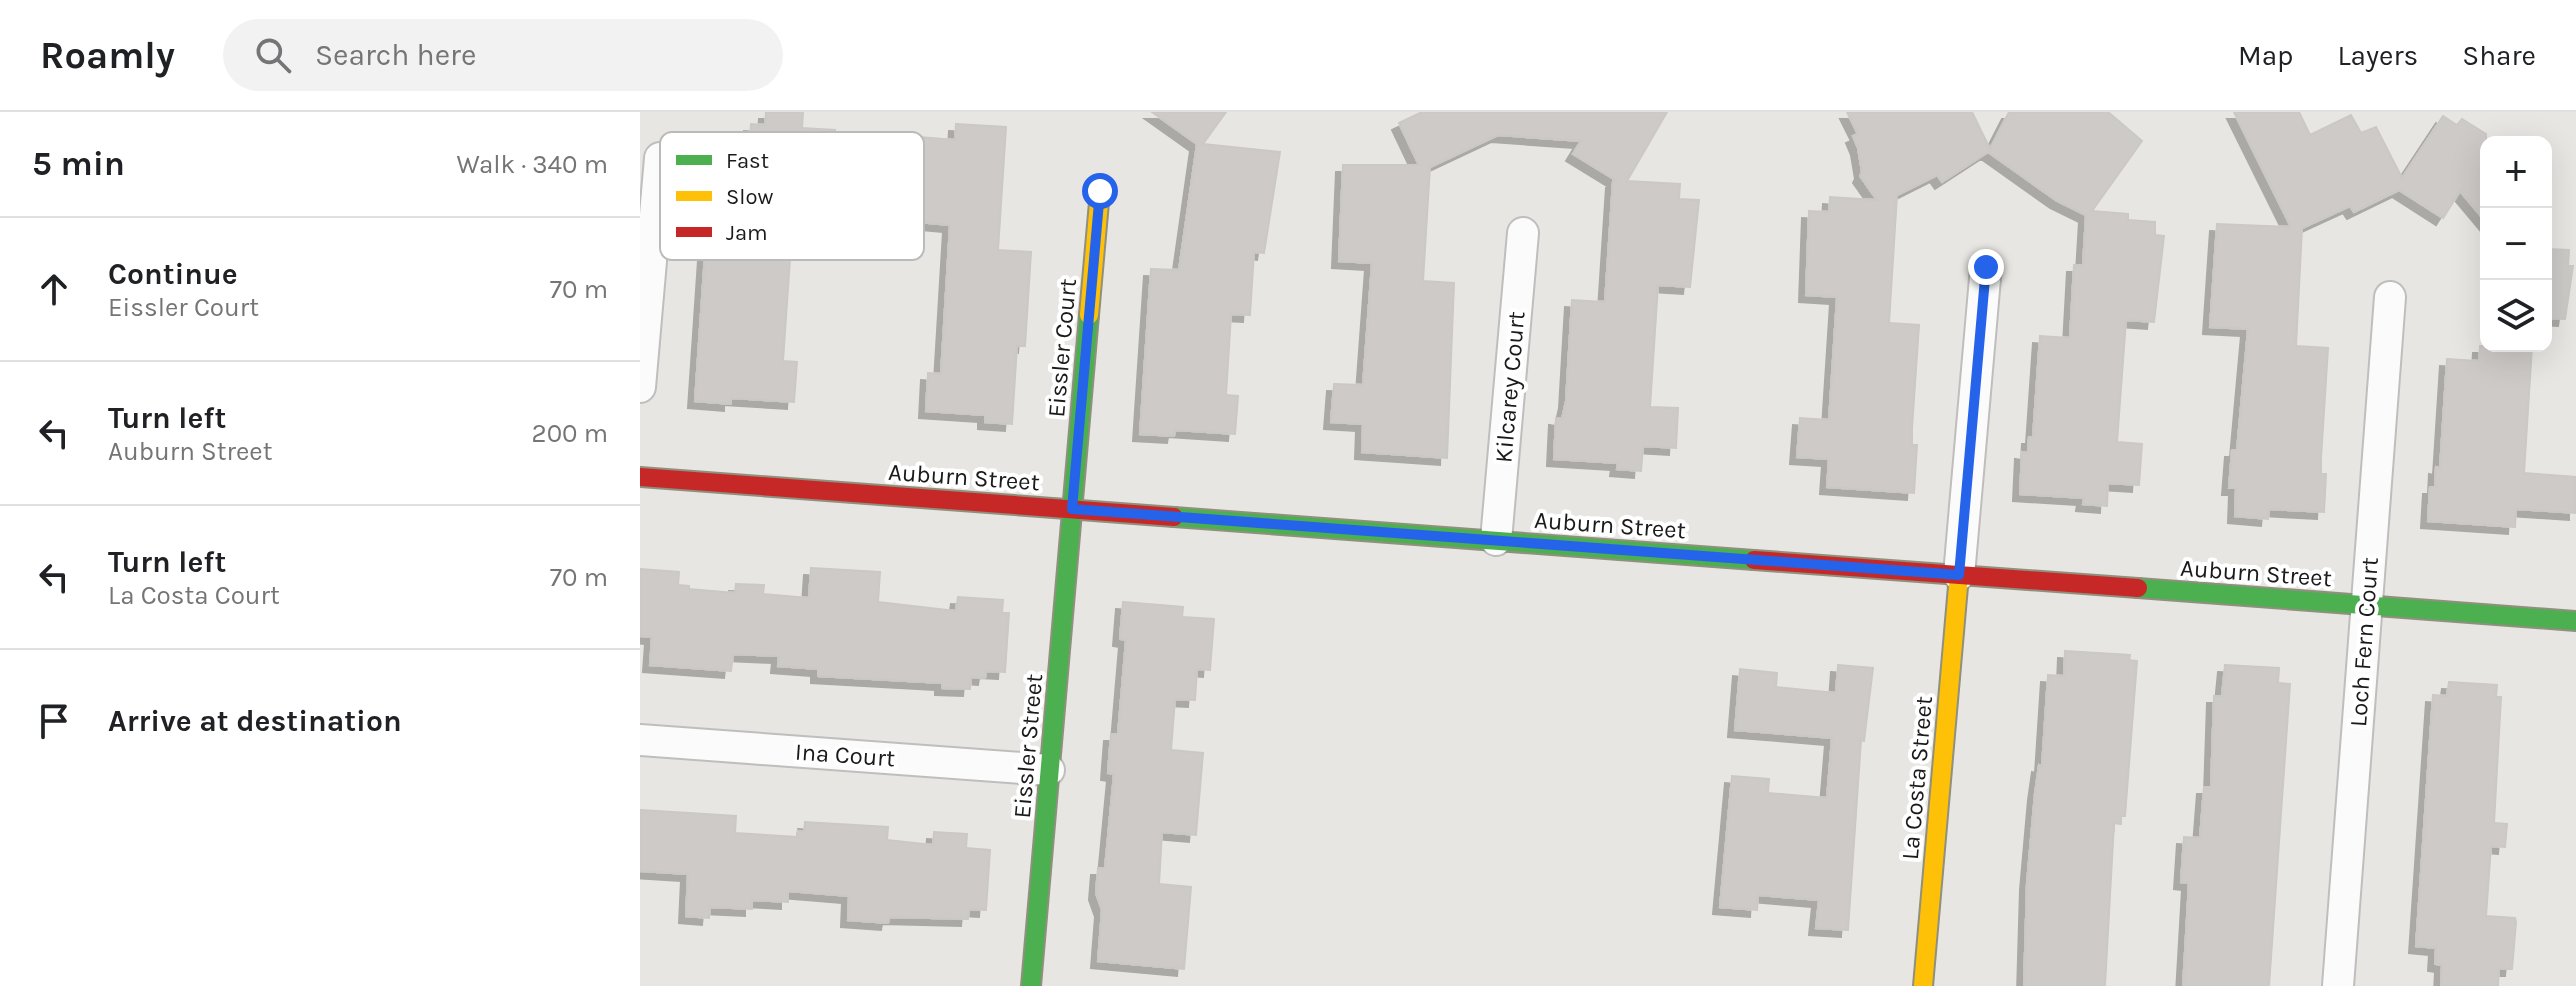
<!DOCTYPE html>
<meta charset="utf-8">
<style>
body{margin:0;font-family:Karla,sans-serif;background:#f2f2f2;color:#202124}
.controls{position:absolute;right:24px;top:24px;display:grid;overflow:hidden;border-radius:16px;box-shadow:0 8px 32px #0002}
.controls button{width:72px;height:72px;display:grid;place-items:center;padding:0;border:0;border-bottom:2px solid #e0e0e0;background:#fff;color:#202124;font:40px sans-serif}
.stop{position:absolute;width:24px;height:24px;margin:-18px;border:6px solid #2563eb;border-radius:50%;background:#fff}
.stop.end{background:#2563eb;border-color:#fff;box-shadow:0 2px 8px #0008}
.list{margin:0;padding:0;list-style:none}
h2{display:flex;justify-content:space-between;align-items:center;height:104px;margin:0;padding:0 32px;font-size:34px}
h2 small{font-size:26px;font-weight:400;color:#757577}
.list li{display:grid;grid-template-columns:52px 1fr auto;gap:24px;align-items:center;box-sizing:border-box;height:144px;padding:0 32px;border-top:2px solid #e0e0e0}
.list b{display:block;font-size:30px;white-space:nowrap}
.list p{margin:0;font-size:26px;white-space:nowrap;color:#757577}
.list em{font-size:26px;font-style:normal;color:#757577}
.icon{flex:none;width:44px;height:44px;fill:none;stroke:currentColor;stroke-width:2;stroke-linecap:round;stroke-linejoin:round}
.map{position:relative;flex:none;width:1936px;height:874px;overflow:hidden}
header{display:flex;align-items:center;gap:48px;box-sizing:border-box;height:112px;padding:0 40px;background:#fff;border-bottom:2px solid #e0e0e0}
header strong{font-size:38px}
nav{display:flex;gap:44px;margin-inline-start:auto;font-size:28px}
.search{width:560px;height:72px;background:#f2f2f2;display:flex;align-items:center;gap:20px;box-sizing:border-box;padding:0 28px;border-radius:44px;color:#757577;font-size:30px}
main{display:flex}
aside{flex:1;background:#fff}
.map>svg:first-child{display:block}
.building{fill:#cdcac8;stroke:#cbc8c5;stroke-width:2;filter:url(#shadow)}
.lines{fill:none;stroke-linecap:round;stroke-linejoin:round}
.street-casing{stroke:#bfbebd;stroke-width:34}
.fast-casing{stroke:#8f907d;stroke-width:22}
.slow-casing{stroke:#8f907d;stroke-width:22}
.jam-casing{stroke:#8f907d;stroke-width:22}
.street{stroke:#fcfbfb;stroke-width:30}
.fast{stroke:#4caf50;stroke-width:18}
.slow{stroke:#ffc107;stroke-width:18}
.jam{stroke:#c62828;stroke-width:18}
.route{stroke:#2563eb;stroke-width:10}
.labels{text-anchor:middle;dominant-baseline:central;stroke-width:8;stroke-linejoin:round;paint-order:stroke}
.street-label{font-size:24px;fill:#1a1a1a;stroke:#fff}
.key{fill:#fff;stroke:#bababa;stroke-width:2}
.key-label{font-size:22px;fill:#1a1a1a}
</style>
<header>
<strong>Roamly</strong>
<div class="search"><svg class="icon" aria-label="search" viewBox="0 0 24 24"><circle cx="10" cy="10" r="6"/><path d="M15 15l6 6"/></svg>Search here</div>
<nav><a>Map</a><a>Layers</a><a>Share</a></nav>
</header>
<main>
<aside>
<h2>5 min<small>Walk · 340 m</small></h2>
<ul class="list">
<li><svg class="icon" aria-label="ahead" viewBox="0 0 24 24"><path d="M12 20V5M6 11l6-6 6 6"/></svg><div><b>Continue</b><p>Eissler Court</p></div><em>70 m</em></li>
<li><svg class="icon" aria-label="left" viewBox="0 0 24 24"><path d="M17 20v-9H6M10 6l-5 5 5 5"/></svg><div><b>Turn left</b><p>Auburn Street</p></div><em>200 m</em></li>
<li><svg class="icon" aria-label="left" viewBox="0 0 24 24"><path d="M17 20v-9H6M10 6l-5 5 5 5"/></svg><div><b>Turn left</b><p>La Costa Court</p></div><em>70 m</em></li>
<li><svg class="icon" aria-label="arrive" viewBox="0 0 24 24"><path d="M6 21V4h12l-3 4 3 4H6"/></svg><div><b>Arrive at destination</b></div></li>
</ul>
</aside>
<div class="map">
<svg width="1936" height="874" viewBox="0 0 1936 874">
<defs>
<filter id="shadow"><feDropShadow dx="-7" dy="7" stdDeviation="0" flood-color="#0004"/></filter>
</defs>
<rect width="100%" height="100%" fill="#e8e6e3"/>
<!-- building -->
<path class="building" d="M126,0h37l-1,16 33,2 -8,87 -34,-2 -10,146 14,1 -3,40 -63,-4v6l-36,-3 11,-162 23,2 1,-11h13l8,-106 14,1z
M512,0h74l-23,32 77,8 -16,101 -10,-1 -4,63 -19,-1 -5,81 12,1 -3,38 -60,-4 -1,6 -34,-2 11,-165 28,1 18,-126z
M782,0h245l-40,69 53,3 -1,15 20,1 -9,87 -32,-2 -8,122 28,1 -2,40 -33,-2 -2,25 -24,-2 1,-6 -64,-4 2,-41 6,1 4,-18 6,-101 33,2 8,-121h4l-44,-27 8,-13 -83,-6 -68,32 -7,114 31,2 -7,175 -85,-6 1,-28 -32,-2 3,-38 29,1 9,-122 -33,-2 4,-96h76l-20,-42z
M1207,0h125l18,37 19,-37h99l34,29 -50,70 36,3v6l27,2v13l9,1 -10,86 -28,-2 -9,122 25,2 -3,41 -31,-2 -1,23 -24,-2 1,-6 -64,-4 2,-42 6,1 1,-16h4l7,-101 30,2 4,-73h9l3,-50 -29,-14 -69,-49 -46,30 -5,-7 -40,20 -8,128 30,2 -7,103v17h5l-3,48 -87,-6 2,-28 -32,-2 3,-39 29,2 8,-123 -31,-2 3,-84 20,1 1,-15 47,3 -17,-24 2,-4 -4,-24 -5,-12 5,-2z
M1594,0h65l11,23 41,-20 10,18 15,-6 26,51 41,-62 14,9 5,-6 24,15v88l-26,-31 -17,27 -44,-28 -45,22 -4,-6 -48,22 -6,118 32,2 -7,110v16h5l-2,38 -55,-3 -1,10 -33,-3 1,-28h-7l3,-38h5l11,-121 -38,-2 7,-103 74,3z
M316,12l50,3 -8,123 33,2 -6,94h-8l-5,78 -27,-2v-7l-59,-4 2,-38 13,1 9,-149 -32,-3 2,-85 35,3z
M1906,137l23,1 -1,16h5l-8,53 -19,-1z
M1840,234h52l-8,127 52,4v36l-60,-4 -1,18 -87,-6 2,-34h5l1,-20 4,1 7,-109 32,2z
M171,456l69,4 -2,30 78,9 2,-14 45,3 -1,13h7l-4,59 -19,-1 -1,7 -14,-1 -1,12 -28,-1v-5l-124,-7v-7l-40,-3 1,-10 -46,-2 -2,17 -81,-6 2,-28 -12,-1v-67l39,3 -1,13 11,1v3l46,4 1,-9 28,1 -1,9 46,4z
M483,490l60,5 -1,10 32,2 -4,51 -13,-1 -2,31 -20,-1 -4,51 32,3 -7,82 -34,-3 -3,52 32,3 -7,82 -86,-8 4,-51 -6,-17 2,-25h7l9,-94 -6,-1 3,-39h7l8,-94 -6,-1z
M1425,539l65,4 -1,5 8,1 -12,155h-4v8l-7,-1 -9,163h-81l3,-103 8,-90 4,-28 3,1 6,-91 16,1z
M1198,553l35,3 -9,73 -3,-1 -13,190 -32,-2 3,-28 -61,-5 -1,15 -37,-3 12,-131 37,3 -1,14 59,5 5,-60 -97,-8 5,-61 37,4 -1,14 60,6z
M1585,553l54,3 -1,15 12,1 -21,302h-86l6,-103 -8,-1 3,-45 16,1 4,-51h7l3,-91h8z
M1809,570l48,3 -1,12h5l-7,126 13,1 -2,23 -14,-1 -5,70 29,2 1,4 -4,47h-13l-1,17h-57l1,-21 -7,-1 1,-16 -20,-2 17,-251 14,1z
M0,698l96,6 -1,17 63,4v-6l6,1 1,-10 83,5 -1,13 46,5 1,-13 33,2 -1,14 24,2 -4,60 -17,-1 -1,10 -79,-2 -1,6 -40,-3 1,-24 -61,-5v11l-36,-2v9l-42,-2 -1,11 -23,-2 2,-42 -48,-3z"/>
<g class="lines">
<defs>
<path id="street" d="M0,275l20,-229
M856,428l27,-307
M1319,463l27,-308
M0,628l409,30
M1698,874l52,-689"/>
<path id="fast" d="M534,405l580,43
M1498,476l438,33
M391,874l58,-671"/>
<path id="slow" d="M449,203l11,-124
M1283,874l36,-411"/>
<path id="jam" d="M0,365l534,40
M1114,448l384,28"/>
</defs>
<!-- street casing -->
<use href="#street" class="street-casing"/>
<!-- fast casing -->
<use href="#fast" class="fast-casing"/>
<!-- slow casing -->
<use href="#slow" class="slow-casing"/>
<!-- jam casing -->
<use href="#jam" class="jam-casing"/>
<!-- street -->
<use href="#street" class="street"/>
<!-- fast -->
<use href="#fast" class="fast"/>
<!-- slow -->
<use href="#slow" class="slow"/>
<!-- jam -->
<use href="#jam" class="jam"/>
</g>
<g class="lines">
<!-- route -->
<path class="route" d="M460,79l-28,318 887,66 27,-308"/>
</g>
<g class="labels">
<!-- street labels -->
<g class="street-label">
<text transform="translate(422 236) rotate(-85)">Eissler Court</text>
<text transform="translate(870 275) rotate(-85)">Kilcarey Court</text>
<text transform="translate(324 365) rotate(4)">Auburn Street</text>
<text transform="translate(970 413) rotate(4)">Auburn Street</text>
<text transform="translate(1616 461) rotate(4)">Auburn Street</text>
<text transform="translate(1724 530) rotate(-86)">Loch Fern Court</text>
<text transform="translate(388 634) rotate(-85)">Eissler Street</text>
<text transform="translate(205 643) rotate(4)">Ina Court</text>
<text transform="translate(1277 666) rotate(-85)">La Costa Street</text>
</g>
</g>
<!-- legend -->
<rect x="20" y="20" width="264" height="128" rx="12" class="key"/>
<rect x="36" y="43" width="36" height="10" fill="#4caf50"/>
<rect x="36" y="79" width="36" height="10" fill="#ffc107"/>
<rect x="36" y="115" width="36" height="10" fill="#c62828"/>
<g class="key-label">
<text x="86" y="56">Fast</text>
<text x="86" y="92">Slow</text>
<text x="86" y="128">Jam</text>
</g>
</svg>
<div class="controls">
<button>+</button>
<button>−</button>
<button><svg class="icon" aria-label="layers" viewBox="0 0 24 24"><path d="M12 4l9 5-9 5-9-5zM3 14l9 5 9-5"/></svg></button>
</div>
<div class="stop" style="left:460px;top:79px"></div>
<div class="stop end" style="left:1346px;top:155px"></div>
</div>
</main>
